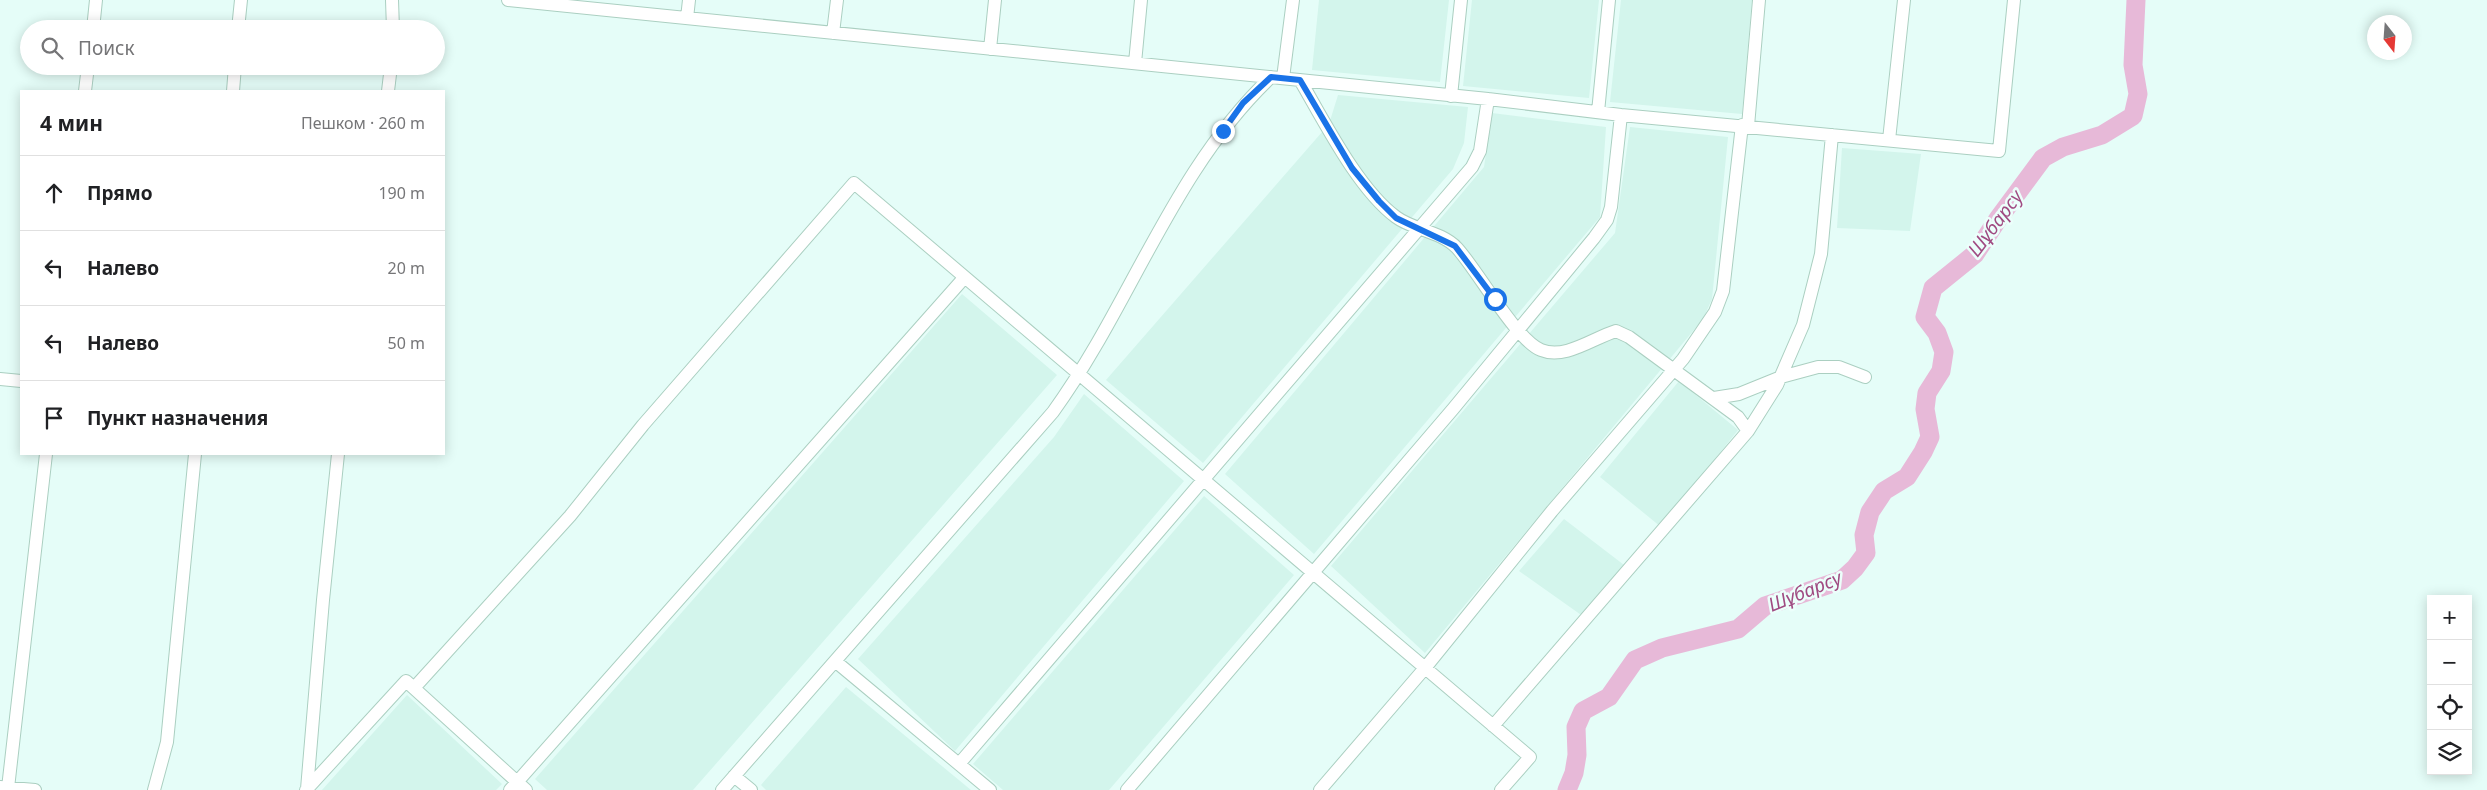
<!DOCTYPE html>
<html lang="ru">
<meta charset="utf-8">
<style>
body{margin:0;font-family:"Noto Sans",sans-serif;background:#f6f6f6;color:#202124}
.controls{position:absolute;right:15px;bottom:15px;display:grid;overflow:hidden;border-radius:0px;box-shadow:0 2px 12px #0003}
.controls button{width:45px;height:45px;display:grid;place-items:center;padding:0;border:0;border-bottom:1px solid #e0e0e0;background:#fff;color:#202124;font:25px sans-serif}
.compass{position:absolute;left:2367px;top:15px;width:45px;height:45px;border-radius:50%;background:#fff;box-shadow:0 2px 12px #0003;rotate:163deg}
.stop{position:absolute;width:15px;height:15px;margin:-11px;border:4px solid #1a73e8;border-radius:50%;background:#fff}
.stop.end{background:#1a73e8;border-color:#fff;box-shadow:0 1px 5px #0008}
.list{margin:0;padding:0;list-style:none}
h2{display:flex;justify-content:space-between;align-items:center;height:65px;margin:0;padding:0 20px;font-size:21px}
h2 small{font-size:16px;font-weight:400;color:#757577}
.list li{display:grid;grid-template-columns:32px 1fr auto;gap:15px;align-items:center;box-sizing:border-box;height:75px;padding:0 20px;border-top:1px solid #e0e0e0}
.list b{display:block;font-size:19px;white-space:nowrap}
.list em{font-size:16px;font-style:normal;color:#757577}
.icon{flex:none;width:28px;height:28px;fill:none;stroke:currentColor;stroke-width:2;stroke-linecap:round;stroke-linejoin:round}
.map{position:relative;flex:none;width:2487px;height:790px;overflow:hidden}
.search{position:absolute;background:#fff;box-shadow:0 2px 12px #0003;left:20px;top:20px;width:425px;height:55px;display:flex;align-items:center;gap:12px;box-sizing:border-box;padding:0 18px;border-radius:28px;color:#757577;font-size:19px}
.panel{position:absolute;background:#fff;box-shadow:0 2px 12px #0003;left:20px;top:90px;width:425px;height:365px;border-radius:0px}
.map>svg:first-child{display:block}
.residential{fill:#d3f5ec}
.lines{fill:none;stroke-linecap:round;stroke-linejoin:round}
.river{stroke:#e7b9d8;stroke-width:19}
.minor-casing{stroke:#abcfc1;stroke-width:14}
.minor{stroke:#fff;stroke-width:12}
.route{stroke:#1a73e8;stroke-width:6}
.labels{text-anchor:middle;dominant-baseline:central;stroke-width:5;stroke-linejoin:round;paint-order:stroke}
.water-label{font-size:19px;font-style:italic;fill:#a04b82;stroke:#ecfffb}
</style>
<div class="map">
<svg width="2487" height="790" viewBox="0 0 2487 790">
<rect width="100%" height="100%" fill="#e5fdf8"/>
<!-- residential -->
<path class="residential" d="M1319,0h130l-9,82 -128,-12z
M1472,0h127l-10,98 -126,-12z
M1621,0h131l-10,114 -132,-12z
M1338,95l130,12 -4,36 -11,26 -250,294 -97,-83 223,-256z
M1492,113l114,14 -6,90 -286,337 -89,-80 259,-307z
M1630,127l98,10 -16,162 -9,20 -278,334 -94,-87 284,-333z
M1842,148l79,6 -11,77 -73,-3z
M962,294l95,81 -364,415h-146l-12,-11z
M1679,381l59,49 -77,97 -61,-50z
M1084,394l100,87 -229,270 -97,-92 196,-222z
M1204,496l90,79 -185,215h-106l-30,-26z
M1564,519l64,49 -44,49 -65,-46z
M846,687l125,103h-205l-5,-5z
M407,695l95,89 -6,6h-174z"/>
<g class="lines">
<!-- river -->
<path class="river" d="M1567,790l7,-17 3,-18 -1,-28 7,-16 26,-14 26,-37 27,-12 76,-19 27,-23 77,-26 13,-12 11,-15 -2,-18 6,-23 14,-21 23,-14 16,-25 7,-15 -5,-28 2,-16 14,-22 3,-19 -7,-19 -12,-16 8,-29 42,-34 23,-35 45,-61 20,-11 39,-12 31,-19 5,-22 -5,-29 3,-65"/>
<defs>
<path id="minor" d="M392,0l1,29
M508,0l980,99 133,16 378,36 15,-151
M687,18l2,-18
M93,29l3,-29
M238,29l3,-29
M833,33l4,-33
M990,49l5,-49
M1135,63l6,-63
M1283,78l10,-78
M1300,80c24,41 58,109 96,137 17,13 45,14 61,31 21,23 59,92 84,102 24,10 52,-12 75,-19l13,6 109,80 10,14
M85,91l3,-25
M233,91l2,-25
M388,91l3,-25
M1451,96l10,-96
M1598,112l11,-112
M1748,126l11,-126
M1889,140l15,-140
M0,379l21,2
M1714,398l25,-4 42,-17 37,-10h21l26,10
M835,661l155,129
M414,688l156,-172 73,-91 211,-242 676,574 -29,33
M1493,726l255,-295 29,-46 26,-60 18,-71 11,-119
M959,764l513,-597 8,-16 8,-52
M734,776l17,14
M0,787l35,3
M8,788l38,-334
M307,789l16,-189 15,-146
M154,790l13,-48 28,-288
M306,790l100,-109 120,109
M510,790l454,-512
M722,790l331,-378c79,-109 119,-241 218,-335
M1127,790l326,-381 141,-171 13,-18 4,-13 10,-92
M1320,790l105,-122 127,-157 131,-152 32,-47 8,-21 19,-166"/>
</defs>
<!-- minor casing -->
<use href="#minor" class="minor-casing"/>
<!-- minor -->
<use href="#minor" class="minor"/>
</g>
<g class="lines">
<!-- route -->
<path class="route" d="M1223,131l20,-28 28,-26 29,3 52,88 27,33 17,17 59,28 40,53"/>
</g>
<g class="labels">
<!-- water labels -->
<g class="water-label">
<text transform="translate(1995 223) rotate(-53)">Шұбарсу</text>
<text transform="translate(1805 591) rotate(-22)">Шұбарсу</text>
</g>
</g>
</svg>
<div class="controls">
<button>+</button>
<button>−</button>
<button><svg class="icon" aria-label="locate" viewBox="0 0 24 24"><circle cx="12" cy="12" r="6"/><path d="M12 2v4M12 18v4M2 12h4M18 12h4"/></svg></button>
<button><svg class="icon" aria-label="layers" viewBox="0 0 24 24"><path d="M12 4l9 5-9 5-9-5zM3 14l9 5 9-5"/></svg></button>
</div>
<svg class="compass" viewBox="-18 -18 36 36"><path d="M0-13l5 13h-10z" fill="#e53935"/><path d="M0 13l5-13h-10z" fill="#757577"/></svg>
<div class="stop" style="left:1495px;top:299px"></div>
<div class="stop end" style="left:1223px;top:131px"></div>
<div class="search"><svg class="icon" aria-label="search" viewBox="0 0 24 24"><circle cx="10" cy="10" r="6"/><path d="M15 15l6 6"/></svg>Поиск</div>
<section class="panel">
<h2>4 мин<small>Пешком · 260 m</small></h2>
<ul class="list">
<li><svg class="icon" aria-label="ahead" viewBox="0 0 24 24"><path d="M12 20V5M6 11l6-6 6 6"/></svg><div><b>Прямо</b></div><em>190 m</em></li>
<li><svg class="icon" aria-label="left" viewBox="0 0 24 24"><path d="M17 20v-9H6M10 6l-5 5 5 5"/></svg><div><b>Налево</b></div><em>20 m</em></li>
<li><svg class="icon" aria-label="left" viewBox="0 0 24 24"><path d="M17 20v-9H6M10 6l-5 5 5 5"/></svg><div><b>Налево</b></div><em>50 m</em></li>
<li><svg class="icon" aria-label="arrive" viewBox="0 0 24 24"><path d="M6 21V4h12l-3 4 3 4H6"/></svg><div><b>Пункт назначения</b></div></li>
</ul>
</section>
</div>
